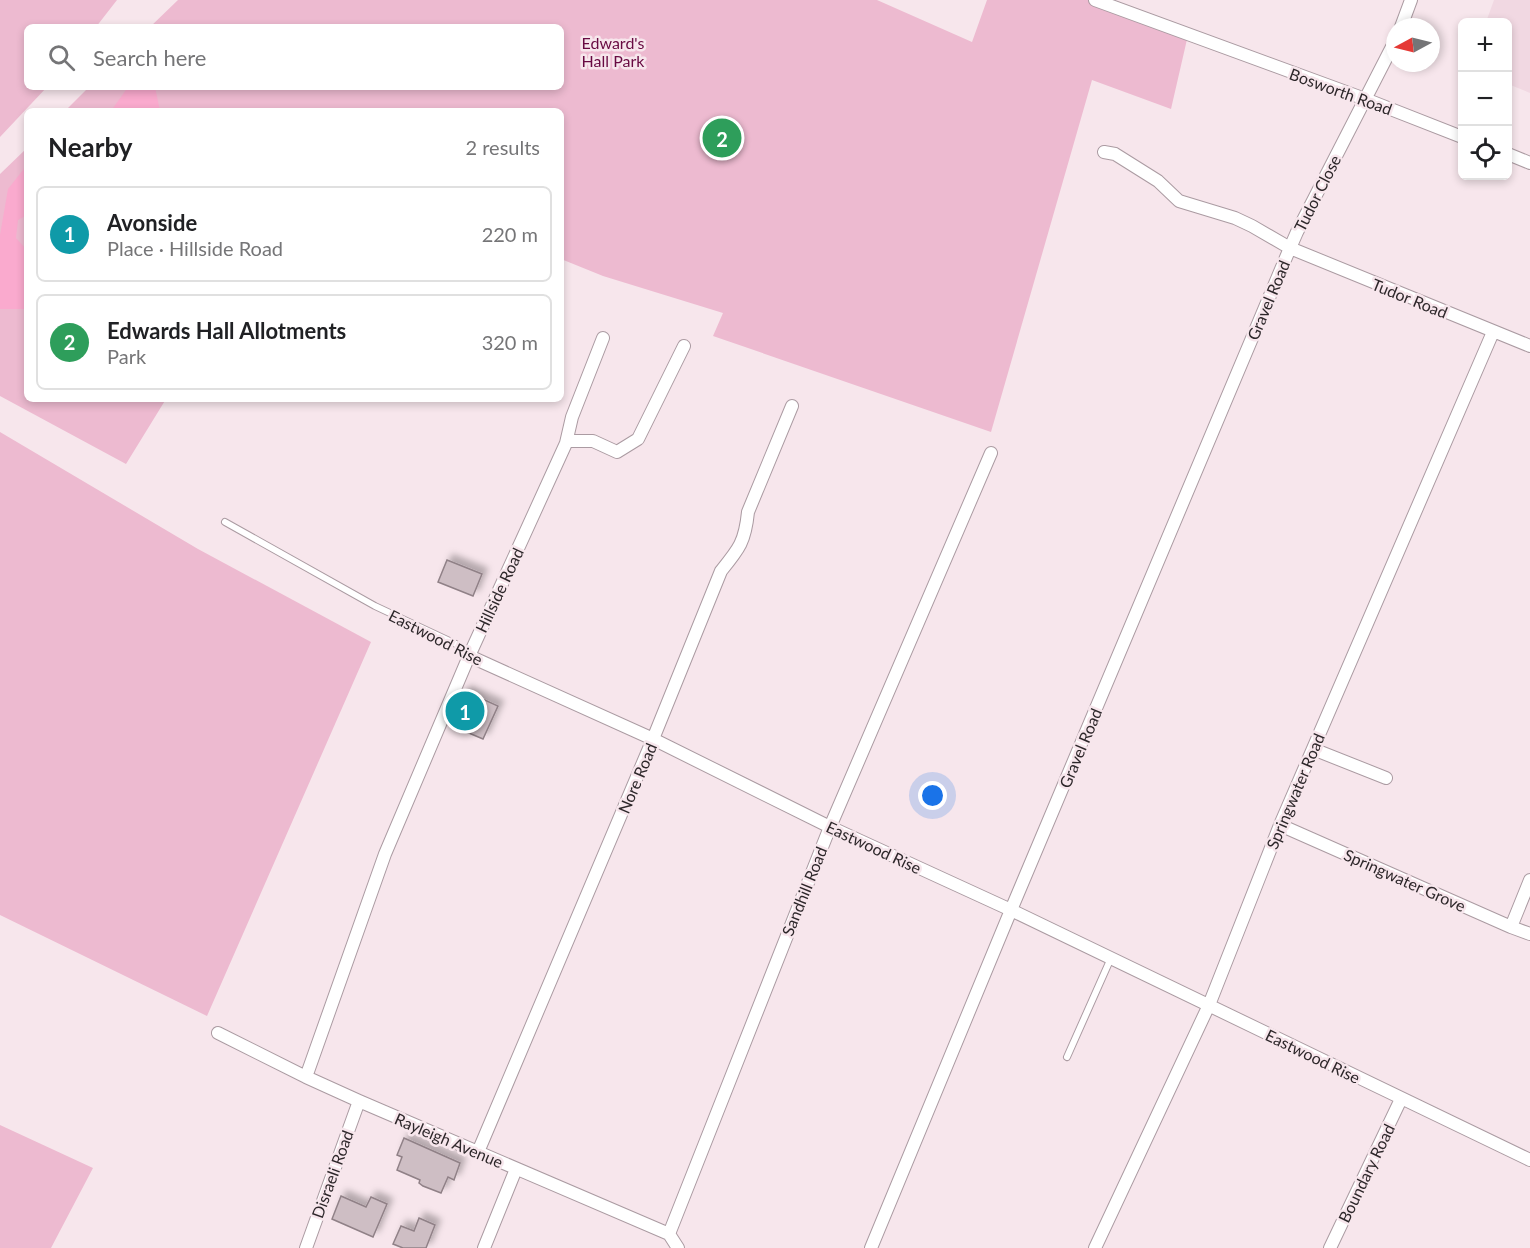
<!DOCTYPE html>
<meta charset="utf-8">
<style>
body{margin:0;font-family:Lato,sans-serif;background:#f2f2f2;color:#202124}
.controls{position:absolute;right:18px;top:18px;display:grid;overflow:hidden;border-radius:9px;box-shadow:0 3px 9px #0003}
.controls button{width:54px;height:54px;display:grid;place-items:center;padding:0;border:0;border-bottom:2px solid #e0e0e0;background:#fff;color:#202124;font:30px sans-serif}
.compass{position:absolute;left:1386px;top:18px;width:54px;height:54px;border-radius:50%;background:#fff;box-shadow:0 3px 9px #0003;rotate:263deg}
.you{position:absolute;left:933px;top:796px;width:21px;height:21px;margin:-15px;border:4px solid #fff;border-radius:50%;background:#1a73e8;box-shadow:0 0 0 9px #1a73e833}
.badge{display:grid;place-items:center;width:39px;height:39px;border-radius:50%;background:#1e6458;color:#fff;font-size:20px;font-weight:700}
.pin{position:absolute;translate:-50% -50%;border:3px solid #fff;box-shadow:0 2px 6px #0006}
.list{margin:0;padding:0;list-style:none}
h2{display:flex;justify-content:space-between;align-items:center;height:78px;margin:0;padding:0 24px;font-size:26px}
h2 small{font-size:20px;font-weight:400;color:#757577}
.list li{display:grid;grid-template-columns:39px 1fr auto;gap:18px;align-items:center;box-sizing:border-box;height:96px;margin:0 12px 12px;padding:0 12px;border:2px solid #e0e0e0;border-radius:9px}
.list b{display:block;font-size:22px;white-space:nowrap}
.list p{margin:0;font-size:20px;white-space:nowrap;color:#757577}
.list em{font-size:20px;font-style:normal;color:#757577}
.icon{flex:none;width:33px;height:33px;fill:none;stroke:currentColor;stroke-width:2;stroke-linecap:round;stroke-linejoin:round}
.map{position:relative;flex:none;width:1530px;height:1248px;overflow:hidden}
.search{position:absolute;background:#fff;box-shadow:0 3px 9px #0003;left:24px;top:24px;width:540px;height:66px;display:flex;align-items:center;gap:15px;box-sizing:border-box;padding:0 21px;border-radius:9px;color:#757577;font-size:22px}
.panel{position:absolute;background:#fff;box-shadow:0 3px 9px #0003;left:24px;top:108px;width:540px;height:294px;border-radius:9px}
.map>svg:first-child{display:block}
.built{fill:#f1d8e2}
.green{fill:#edbad0}
.water{fill:#faaace}
.building{fill:#cebec4;stroke:#908187;stroke-width:1.5;filter:url(#shadow)}
.lines{fill:none;stroke-linecap:round;stroke-linejoin:round}
.lane-casing{stroke:#ab9ba2;stroke-width:8}
.street-casing{stroke:#ab9ba2;stroke-width:14}
.lane{stroke:#fff;stroke-width:6}
.street{stroke:#fff;stroke-width:12}
.labels{text-anchor:middle;dominant-baseline:central;stroke-width:5;stroke-linejoin:round;paint-order:stroke}
.park-label{font-size:16px;fill:#680a42;stroke:#f7e6ec}
.street-label{font-size:16px;fill:#2d272a;stroke:#f7e6ec}
</style>
<div class="map">
<svg width="1530" height="1248" viewBox="0 0 1530 1248">
<defs>
<filter id="shadow"><feDropShadow dx="5.5" dy="-5.5" stdDeviation="3" flood-color="#0004"/></filter>
</defs>
<rect width="100%" height="100%" fill="#f7e6ec"/>
<!-- built -->
<path class="built" d="M1494,0h36v93l-22,-9v-62h-22z"/>
<!-- green -->
<path class="green" d="M0,0h117l-21,27h-69v60h20l-47,50z
M178,0h699l95,42 15,-42h108l93,35 -17,74 -79,-29 -101,352 -278,-96 10,-23 -120,-37 -42,-17v-148h-496l24,-24h472v-60h-411z
M27,148v251h139l-40,65 -126,-68v-222z
M0,432l198,117 173,93 -164,374 -207,-101z
M0,1125l93,43 -42,80h-51z"/>
<!-- water -->
<path class="water" d="M128,87h27l5,24h-49z
M27,165v50l-9,5 -2,18 9,10 2,-1v62h-27v-74l8,-46z"/>
<!-- building -->
<path class="building" d="M447,560l35,14 -9,22 -35,-14z
M465,691l33,15 -15,33 -33,-14z
M404,1138l56,25 -6,17 -6,-3 -7,16 -18,-7 -4,-3 1,-3 -23,-10 5,-13 -5,-2z
M341,1196l25,11 5,-10 16,7 -14,33 -41,-18z
M419,1218l16,7 -9,23h-23l-10,-4 8,-18 13,5z"/>
<g class="lines">
<defs>
<path id="lane" d="M225,522l150,84 81,38 13,12
M1067,1057l44,-99"/>
<path id="street" d="M1095,0l270,99 97,38
M1401,27l10,-27
M1104,152l11,2 43,27 21,20 56,17 17,8 38,22 7,-16 98,-191
M1508,154l22,9
M566,443l6,-26 31,-79
M469,656l184,83 177,88 181,83 519,250
M1313,749l73,29
M1280,825l231,102 19,7
M1511,927l19,-47
M218,1033l88,44 53,24 310,133 9,14
M306,1077l79,-223 84,-198 98,-215h26l24,11 21,-13 46,-93
M478,1152l175,-413 68,-168c18,-22 24,-29 27,-59l44,-106
M669,1234l161,-407 161,-374
M306,1248l53,-147
M484,1248l32,-79
M871,1248l140,-338 279,-662 240,98
M1095,1248l114,-243 71,-180 213,-493
M1330,1248l71,-149"/>
</defs>
<!-- lane casing -->
<use href="#lane" class="lane-casing"/>
<!-- street casing -->
<use href="#street" class="street-casing"/>
<!-- lane -->
<use href="#lane" class="lane"/>
<!-- street -->
<use href="#street" class="street"/>
</g>
<g class="labels">
<!-- park labels -->
<g class="park-label">
<text x="613" y="42">Edward's<tspan x="613" dy="18">Hall Park</tspan></text>
</g>
<!-- street labels -->
<g class="street-label">
<text transform="translate(1341 91) rotate(20)">Bosworth Road</text>
<text transform="translate(1317 193) rotate(-63)">Tudor Close</text>
<text transform="translate(1410 298) rotate(22)">Tudor Road</text>
<text transform="translate(1268 300) rotate(-67)">Gravel Road</text>
<text transform="translate(499 590) rotate(-65)">Hillside Road</text>
<text transform="translate(436 637) rotate(27)">Eastwood Rise</text>
<text transform="translate(1080 748) rotate(-67)">Gravel Road</text>
<text transform="translate(637 778) rotate(-67)">Nore Road</text>
<text transform="translate(1295 791) rotate(-67)">Springwater Road</text>
<text transform="translate(874 847) rotate(25)">Eastwood Rise</text>
<text transform="translate(1405 880) rotate(24)">Springwater Grove</text>
<text transform="translate(804 891) rotate(-68)">Sandhill Road</text>
<text transform="translate(1313 1056) rotate(26)">Eastwood Rise</text>
<text transform="translate(449 1140) rotate(23)">Rayleigh Avenue</text>
<text transform="translate(1366 1173) rotate(-64)">Boundary Road</text>
<text transform="translate(332 1174) rotate(-70)">Disraeli Road</text>
</g>
</g>
</svg>
<div class="controls">
<button>+</button>
<button>−</button>
<button><svg class="icon" aria-label="locate" viewBox="0 0 24 24"><circle cx="12" cy="12" r="6"/><path d="M12 2v4M12 18v4M2 12h4M18 12h4"/></svg></button>
</div>
<svg class="compass" viewBox="-18 -18 36 36"><path d="M0-13l5 13h-10z" fill="#e53935"/><path d="M0 13l5-13h-10z" fill="#757577"/></svg>
<div class="you"></div>
<div class="pin badge" style="left:465px;top:711px;background:#0f9aa8">1</div>
<div class="pin badge" style="left:722px;top:138px;background:#2e9e5b">2</div>
<div class="search"><svg class="icon" aria-label="search" viewBox="0 0 24 24"><circle cx="10" cy="10" r="6"/><path d="M15 15l6 6"/></svg>Search here</div>
<section class="panel">
<h2>Nearby<small>2 results</small></h2>
<ul class="list">
<li><span class="badge" style="background:#0f9aa8">1</span><div><b>Avonside</b><p>Place · Hillside Road</p></div><em>220 m</em></li>
<li><span class="badge" style="background:#2e9e5b">2</span><div><b>Edwards Hall Allotments</b><p>Park</p></div><em>320 m</em></li>
</ul>
</section>
</div>
